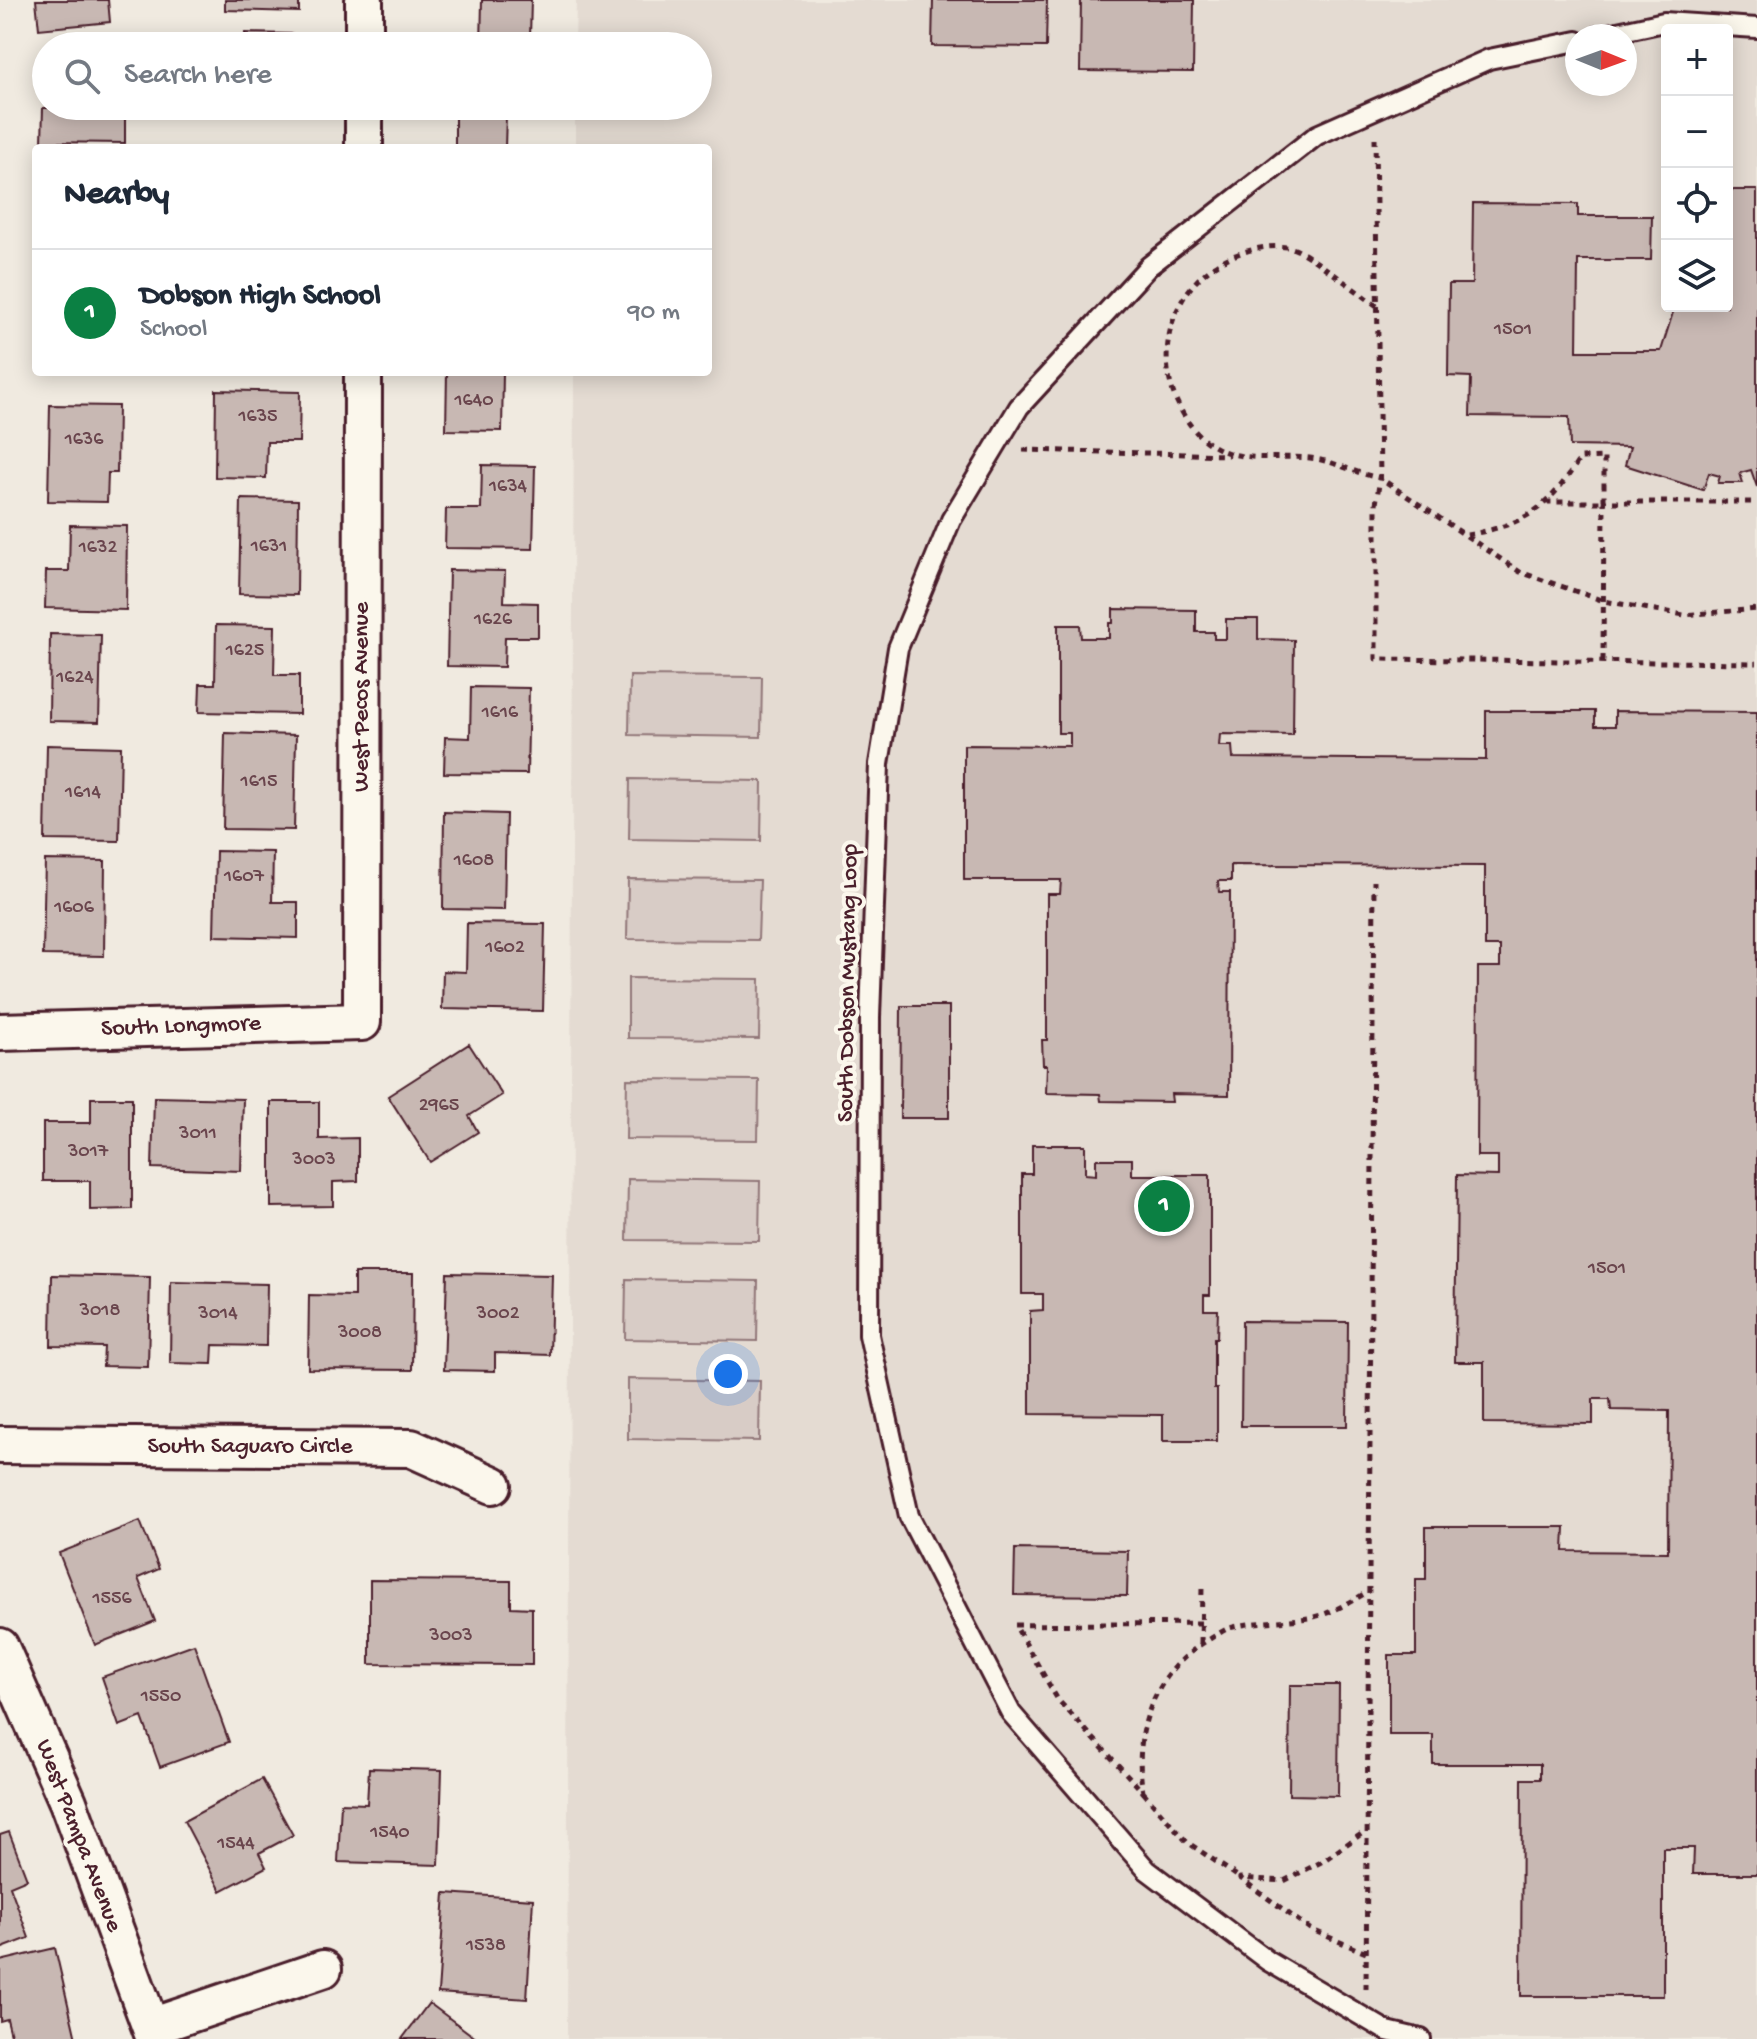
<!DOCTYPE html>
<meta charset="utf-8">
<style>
body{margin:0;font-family:"Gochi Hand",sans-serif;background:#f6f6f7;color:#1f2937}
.controls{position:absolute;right:24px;top:24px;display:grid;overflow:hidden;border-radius:8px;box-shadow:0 4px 20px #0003}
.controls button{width:72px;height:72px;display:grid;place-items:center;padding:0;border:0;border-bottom:2px solid #e0e1e3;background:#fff;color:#1f2937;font:40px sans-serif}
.compass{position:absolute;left:1565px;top:24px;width:72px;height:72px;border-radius:50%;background:#fff;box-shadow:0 4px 20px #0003;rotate:91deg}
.you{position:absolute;left:728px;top:1374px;width:28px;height:28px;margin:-20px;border:6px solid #fff;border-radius:50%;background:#1a73e8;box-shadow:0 0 0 12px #1a73e833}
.badge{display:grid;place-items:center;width:52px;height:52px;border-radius:50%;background:#0b8043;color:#fff;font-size:26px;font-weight:700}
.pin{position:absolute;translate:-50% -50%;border:4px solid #fff;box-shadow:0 2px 8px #0006}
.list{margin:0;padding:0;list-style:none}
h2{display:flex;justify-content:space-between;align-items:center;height:104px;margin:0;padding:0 32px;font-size:34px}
h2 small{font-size:26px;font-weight:400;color:#747a83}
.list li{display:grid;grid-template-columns:52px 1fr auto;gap:24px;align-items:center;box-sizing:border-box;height:128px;padding:0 32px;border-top:2px solid #e0e1e3}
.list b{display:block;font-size:30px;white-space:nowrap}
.list p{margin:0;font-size:26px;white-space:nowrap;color:#747a83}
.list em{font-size:26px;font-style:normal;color:#747a83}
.icon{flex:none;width:44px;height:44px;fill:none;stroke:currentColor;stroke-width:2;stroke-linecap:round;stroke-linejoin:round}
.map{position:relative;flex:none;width:1757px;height:2039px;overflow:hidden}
.search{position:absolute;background:#fff;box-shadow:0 4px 20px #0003;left:32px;top:32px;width:680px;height:88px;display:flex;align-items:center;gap:20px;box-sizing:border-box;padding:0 28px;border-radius:44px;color:#747a83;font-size:30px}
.panel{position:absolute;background:#fff;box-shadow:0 4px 20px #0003;left:32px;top:144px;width:680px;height:232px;border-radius:8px}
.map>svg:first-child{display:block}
.built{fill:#e4dbd2;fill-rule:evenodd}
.green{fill:#d8ccc6;stroke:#917678;stroke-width:2}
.building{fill:#c8b8b3;stroke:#4a1f2b;stroke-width:2}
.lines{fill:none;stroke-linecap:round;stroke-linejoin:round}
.lane-casing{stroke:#4a1f2b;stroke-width:24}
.street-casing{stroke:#4a1f2b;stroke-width:42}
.path{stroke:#4a1f2b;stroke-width:5;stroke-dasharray:6 6;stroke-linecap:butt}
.lane{stroke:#fbf7ec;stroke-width:18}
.street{stroke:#fbf7ec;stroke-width:36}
.labels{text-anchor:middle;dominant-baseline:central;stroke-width:8;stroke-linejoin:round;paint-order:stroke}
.number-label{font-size:20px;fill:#6a454d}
.street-label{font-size:24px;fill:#4a1f2b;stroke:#fbf7ec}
</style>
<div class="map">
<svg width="1757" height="2039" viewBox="0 0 1757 2039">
<rect width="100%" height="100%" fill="#f0eae0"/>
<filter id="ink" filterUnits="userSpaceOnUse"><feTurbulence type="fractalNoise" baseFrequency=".0125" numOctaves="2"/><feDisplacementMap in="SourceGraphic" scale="16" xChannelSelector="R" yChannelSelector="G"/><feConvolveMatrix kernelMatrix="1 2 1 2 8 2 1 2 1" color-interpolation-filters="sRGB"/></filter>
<g filter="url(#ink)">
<!-- built -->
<path class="built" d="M576,0h1181v2039h-1190l7,-1667h134v-224h-133v-42h123v-60h-123zM1667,30h60v276h-60zM1577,36h48v48h-48z"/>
<!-- green -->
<path class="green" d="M630,676l132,1 -1,60 -132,-2z
M630,779l132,2 -1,60 -132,-2z
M628,879l132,1 -2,60 -131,-1z
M628,978l132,1 -1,60 -131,-1z
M627,1079l132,1 -1,60 -132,-1z
M628,1179l132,2 -1,60 -132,-1z
M626,1279l132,2 -1,60 -132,-2z
M628,1379l132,2 -1,60 -131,-2z"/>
<!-- building -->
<path class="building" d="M36,0h72l2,22 -71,7z
M225,0h74v12l-74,-2z
M482,0h49l-1,38h17v8h-66z
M933,0h114l-1,47 -114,-1z
M1081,0h113l-1,72 -113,-1z
M245,33l49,1v12h-49z
M75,106h50v37l-83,-1 1,-34h32z
M244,106h49v6l-49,-1z
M455,112l51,1 -1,35h-50z
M1727,190h30v297l-6,-17 -11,3 3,10h-25l2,-7 -11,-3 -6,17 -78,-25 5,-18 -60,-1 -1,-29 -99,-1 1,-39 -23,-1 1,-92h23l1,-81 105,1v12h74l-1,44h-73l-1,91h84l13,-42 -5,-3h58z
M1665,231h2v74l-2,-1z
M447,372h56l-1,59 -56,-1z
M216,390l84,2 -1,50h-32l-1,36 -51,-1z
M50,405l68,1 -1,67h-9l-1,29 -59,-1z
M482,465l53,1 -2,83 -88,-1 1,-39h35z
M241,499l57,1 -1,95 -58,-1z
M70,525l57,1 -1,84 -81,-2 1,-37h23z
M449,570l56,1 -1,31 34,1v34h-33l-1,30 -57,-1z
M1113,609l83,1v22h18v7h12v-20h32v20l36,1 -1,95 -73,-1 -1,12h13l1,12 253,2v-49h109v15h20v-15l142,1v1162h-64l1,-26h-31v148h-142l1,-217h18v-15h-107v-29h-44v-80h27v-76h10v-52h139l-1,24 104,1 1,-141 -58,-1 -1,-11h-17v25l-109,-1v-61h-29l2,-187 41,1v-20h-21l1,-189h22v-21h-15v-80l-254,-1v16h-13l1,11h11l-1,203 -58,-1 1,8 -71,-1 -1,-7 -54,-1 1,-28h-4l-1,-25h5v-146h13l1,-14h-97v-135l106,1v-13h-12v-108h22l1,13h28v-15h4z
M216,625l59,1 -1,49h25v39l-100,-2 1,-28h15z
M50,634l51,1 -2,87 -50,-1z
M471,687l58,1 -2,86 -83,-1 1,-36 25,1z
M225,733l71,2 -2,95 -71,-1z
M47,745l74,2 -2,94 -74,-1z
M444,812l62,2 -2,96 -61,-1z
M216,851l57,1 -1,50h26v36l-84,-2z
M45,860l60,1 -1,95 -61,-1z
M467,923l78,1 -2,87 -101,-2 1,-38 23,1z
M901,1006h48v112h-49z
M469,1044l33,51 -33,21 9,16 -48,30 -42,-66z
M154,1097l89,2 -2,72 -89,-3z
M91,1098h41v111l-42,1v-29h-47v-58h48z
M271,1102h48v37l39,-1v43l-25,1v24l-62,1z
M1032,1145h53v29l11,1v-16h36v16h78v120h-6v15h14l-1,28h-3v51h3v52h-54v-26l-133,-1v-103l13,-1v-16h-21v-120h10z
M354,1273h59l-1,97 -104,-1 1,-74 45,1z
M447,1273l105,2 -2,80 -55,-2v18l-51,-1z
M52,1275l98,2 -2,90 -45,-1 1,-19 -53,-1z
M171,1282l96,2 -1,62 -53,-1 -1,19 -42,-1z
M1242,1321l106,1 -1,104h-106z
M140,1521l19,48 -21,9 17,43 -60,24 -36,-92z
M1015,1549l113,2 -1,45 -113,-1z
M370,1580l141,1v26l21,1v57l-162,-1z
M194,1644l35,98 -69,25 -18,-50 -23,9 -17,-49z
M1290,1685h49l-1,111 -49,-1z
M369,1768l73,2 -3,95 -101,-3 3,-59 26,1z
M262,1779l31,56 -34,18 7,14 -45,24 -37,-70z
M9,1832l18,47 -17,7 19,52 -29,11v-114z
M445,1893l88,6 -6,100 -89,-6z
M55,1948l21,91h-64l-5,-20 -7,2v-60z
M429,2003l48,36h-75z"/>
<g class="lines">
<defs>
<path id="lane" d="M1599,36l65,-14 93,6
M1421,2039l-34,-8 -119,-70 -121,-91 -136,-157 -102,-197 -40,-181 1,-318 9,-253 19,-116 53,-128 68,-113 130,-141 168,-131 172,-76 88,-18"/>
<path id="street" d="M364,46v-46
M364,148v-42
M0,1032l362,-10 1,-650
M0,1445l411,3 82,37
M0,1647l68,155 87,237
M151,2027l172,-58"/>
</defs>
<!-- lane casing -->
<use href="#lane" class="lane-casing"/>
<!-- street casing -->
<use href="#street" class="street-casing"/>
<!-- path -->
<path class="path" d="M1375,138l5,340 140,94 84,29 80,14 73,-6
M1377,306c-15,-11 -72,-55 -85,-58 -18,-4 -37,0 -54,6 -60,21 -87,91 -61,148 7,15 18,33 33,42 29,20 67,11 100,14 25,3 46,16 70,20l-4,26v155l381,4
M1023,450l206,5
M1467,535c59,-11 81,-26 113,-77l24,-1v45h-58
M1603,661l1,-159h153
M1201,1623l-186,2 43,75 85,92c-11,-60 11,-120 65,-152 7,-4 14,-9 21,-12 26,-7 53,-6 79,-10 22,-3 42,-16 61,-27
M1201,1643l1,-56
M1143,1792l44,50 53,36
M1366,1953l-56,-24 -70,-51 44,3 39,-20 44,-31
M1366,1989l8,-1108"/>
<!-- lane -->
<use href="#lane" class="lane"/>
<!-- street -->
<use href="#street" class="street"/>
</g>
</g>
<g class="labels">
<!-- number labels -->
<g class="number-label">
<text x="1513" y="330">1501</text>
<text x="474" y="401">1640</text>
<text x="258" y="417">1635</text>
<text x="84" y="440">1636</text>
<text x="508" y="487">1634</text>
<text x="269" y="547">1631</text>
<text x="98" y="548">1632</text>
<text x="493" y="620">1626</text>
<text x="245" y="651">1625</text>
<text x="75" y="678">1624</text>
<text x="500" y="713">1616</text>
<text x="259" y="782">1615</text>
<text x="83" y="793">1614</text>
<text x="474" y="861">1608</text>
<text x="244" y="877">1607</text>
<text x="74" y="908">1606</text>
<text x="505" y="948">1602</text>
<text x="439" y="1106">2965</text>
<text x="198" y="1134">3011</text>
<text x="88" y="1152">3017</text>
<text x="314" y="1160">3003</text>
<text x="1607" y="1269">1501</text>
<text x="100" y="1311">3018</text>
<text x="218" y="1314">3014</text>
<text x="498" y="1314">3002</text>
<text x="360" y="1333">3008</text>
<text x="112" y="1599">1556</text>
<text x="451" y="1636">3003</text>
<text x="161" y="1697">1550</text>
<text x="390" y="1833">1540</text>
<text x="236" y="1844">1544</text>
<text x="486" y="1946">1538</text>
</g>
<!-- street labels -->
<g class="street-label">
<text transform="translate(362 697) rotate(-90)">West Pecos Avenue</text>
<text transform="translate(849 983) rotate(-89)">South Dobson Mustang Loop</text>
<text transform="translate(181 1027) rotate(-2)">South Longmore</text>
<text x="250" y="1447">South Saguaro Circle</text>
<text transform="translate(78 1836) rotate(69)">West Pampa Avenue</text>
</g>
</g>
</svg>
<div class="controls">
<button>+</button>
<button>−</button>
<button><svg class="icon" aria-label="locate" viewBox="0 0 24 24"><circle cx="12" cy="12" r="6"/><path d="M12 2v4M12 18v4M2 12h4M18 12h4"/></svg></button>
<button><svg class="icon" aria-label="layers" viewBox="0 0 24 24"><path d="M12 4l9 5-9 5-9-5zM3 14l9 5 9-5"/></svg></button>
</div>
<svg class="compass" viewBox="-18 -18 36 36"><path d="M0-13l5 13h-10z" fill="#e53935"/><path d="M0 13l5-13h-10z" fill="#747a83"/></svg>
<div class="you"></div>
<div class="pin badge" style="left:1164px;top:1206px">1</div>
<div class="search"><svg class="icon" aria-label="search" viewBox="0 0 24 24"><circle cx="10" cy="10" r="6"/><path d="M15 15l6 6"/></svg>Search here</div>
<section class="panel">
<h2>Nearby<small></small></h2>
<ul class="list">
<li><span class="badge">1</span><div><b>Dobson High School</b><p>School</p></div><em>90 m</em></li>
</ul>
</section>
</div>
